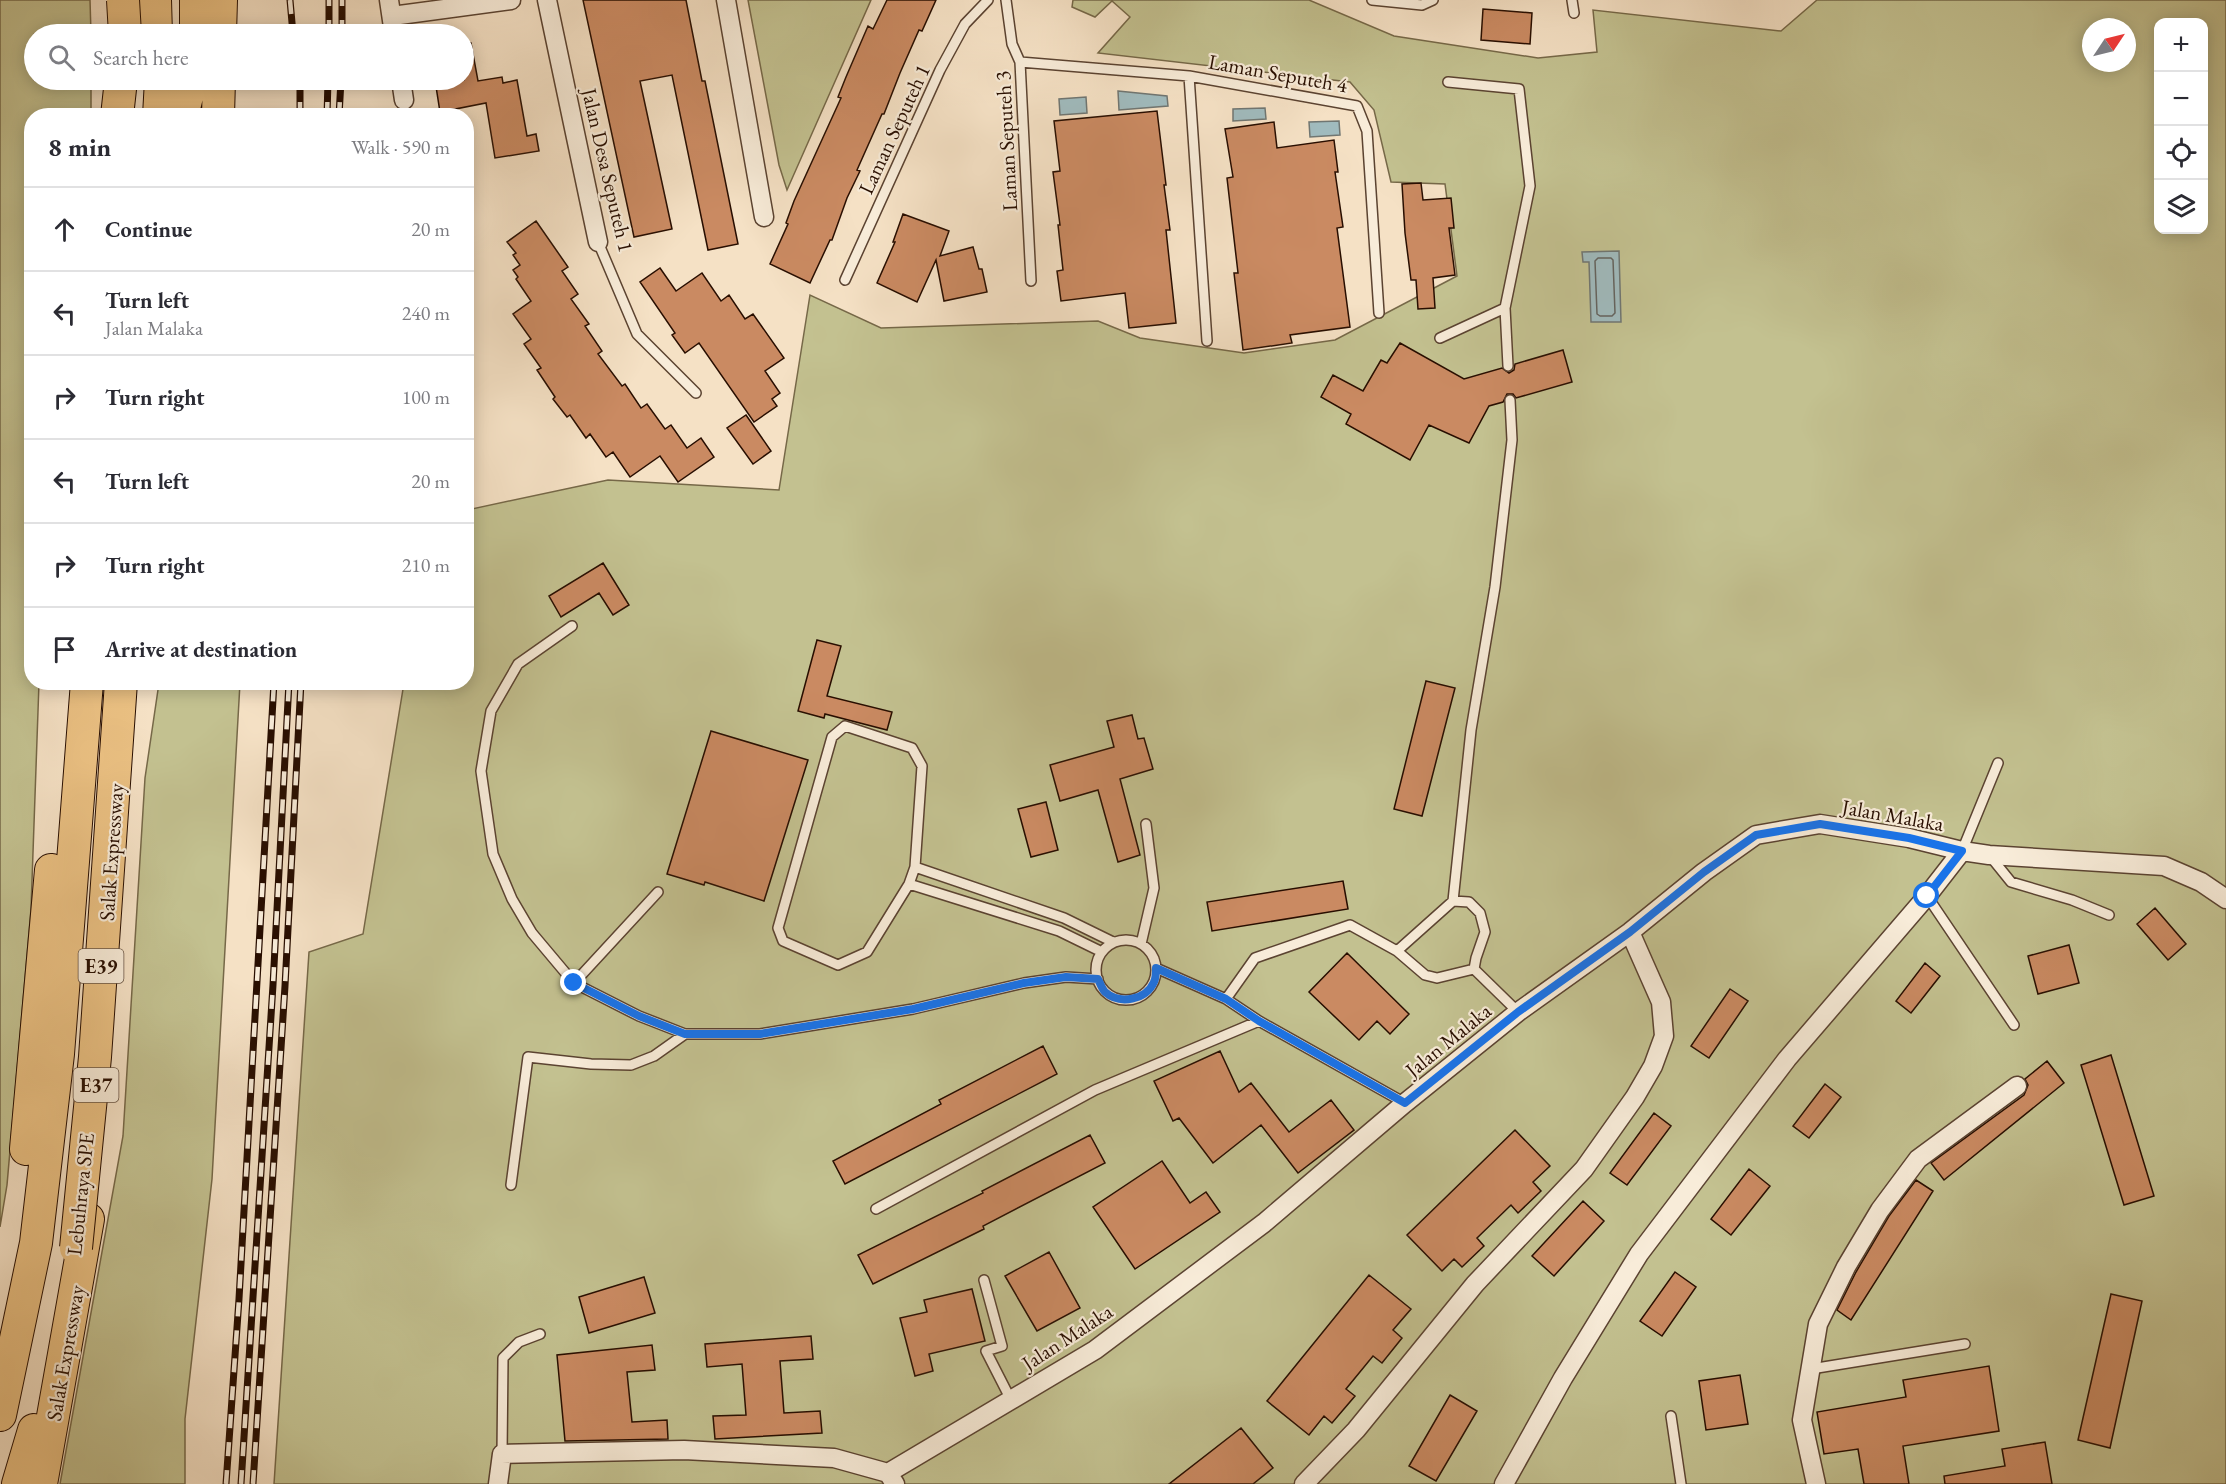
<!DOCTYPE html>
<meta charset="utf-8">
<style>
body{margin:0;font-family:"EB Garamond",serif;background:#f7f7f7;color:#2b2b33}
.controls{position:absolute;right:18px;top:18px;display:grid;overflow:hidden;border-radius:12px;box-shadow:0 3px 15px #0003}
.controls button{width:54px;height:54px;display:grid;place-items:center;padding:0;border:0;border-bottom:2px solid #e1e1e2;background:#fff;color:#2b2b33;font:30px sans-serif}
.compass{position:absolute;left:2082px;top:18px;width:54px;height:54px;border-radius:50%;background:#fff;box-shadow:0 3px 15px #0003;rotate:55deg}
.stop{position:absolute;width:18px;height:18px;margin:-14px;border:4px solid #1a73e8;border-radius:50%;background:#fff}
.stop.end{background:#1a73e8;border-color:#fff;box-shadow:0 2px 6px #0008}
.list{margin:0;padding:0;list-style:none}
h2{display:flex;justify-content:space-between;align-items:center;height:78px;margin:0;padding:0 24px;font-size:26px}
h2 small{font-size:20px;font-weight:400;color:#7c7c81}
.list li{display:grid;grid-template-columns:39px 1fr auto;gap:18px;align-items:center;box-sizing:border-box;height:84px;padding:0 24px;border-top:2px solid #e1e1e2}
.list b{display:block;font-size:22px;white-space:nowrap}
.list p{margin:0;font-size:20px;white-space:nowrap;color:#7c7c81}
.list em{font-size:20px;font-style:normal;color:#7c7c81}
.icon{flex:none;width:33px;height:33px;fill:none;stroke:currentColor;stroke-width:2;stroke-linecap:round;stroke-linejoin:round}
.map{position:relative;flex:none;width:2226px;height:1484px;overflow:hidden}
.search{position:absolute;background:#fff;box-shadow:0 3px 15px #0003;left:24px;top:24px;width:450px;height:66px;display:flex;align-items:center;gap:15px;box-sizing:border-box;padding:0 21px;border-radius:33px;color:#7c7c81;font-size:22px}
.panel{position:absolute;background:#fff;box-shadow:0 3px 15px #0003;left:24px;top:108px;width:450px;height:582px;border-radius:24px}
.map>svg:first-child{display:block}
.green{fill:#c3c190;stroke:#766848;stroke-width:1.5;fill-rule:evenodd}
.water{fill:#a0bbbe;stroke:#707672;stroke-width:1.5}
.lines{fill:none;stroke-linecap:round;stroke-linejoin:round}
.shore{stroke:#64645f;stroke-width:1.5}
.building{fill:#ca8a62;stroke:#280e00;stroke-width:1.5}
.lane-casing{stroke:#5b4331;stroke-width:12}
.street-casing{stroke:#5b4331;stroke-width:21}
.highway-casing{stroke:#280e00;stroke-width:34}
.lane{stroke:#f8ecd9;stroke-width:9}
.street{stroke:#f8ecd9;stroke-width:18}
.highway{stroke:#eac082;stroke-width:32}
.rail-casing{stroke:#280e00;stroke-width:7}
.rail{stroke:#f8ecd9;stroke-width:4.5;stroke-dasharray:14;stroke-linecap:butt}
.highway-bridge-casing{stroke:#280e00;stroke-width:34;stroke-linecap:butt}
.highway-bridge{stroke:#eac082;stroke-width:32}
.route{stroke:#1a73e8;stroke-width:8}
.labels{text-anchor:middle;dominant-baseline:central;stroke-width:4.5;stroke-linejoin:round;paint-order:stroke}
.shield{fill:#f8ecd9;stroke:#665141;stroke-width:1.5}
.shield-label{font-size:20px;font-weight:bold;fill:#280e00}
.street-label{font-size:21px;fill:#280e00;stroke:#f8ecd9}
</style>
<div class="map">
<svg width="2226" height="1484" viewBox="0 0 2226 1484">
<rect width="100%" height="100%" fill="#f5e1c5"/>
<filter id="stains"><feTurbulence type="fractalNoise" baseFrequency=".00333" numOctaves="4"/><feColorMatrix values="0 0 0 0 .2 0 0 0 0 .09 0 0 0 0 .02 0 0 0 .5 -.17"/></filter>
<radialGradient id="worn" r=".72"><stop offset=".6" stop-color="#630" stop-opacity="0"/><stop offset="1" stop-color="#630" stop-opacity=".3"/></radialGradient>
<!-- green -->
<path class="green" d="M0,0h90l1,34h-57v46h57v35l-59,1v566l7,1 -8,226 -24,276 -7,42z
M748,0h123l-84,190 -8,-25z
M1073,0h236l85,36 144,22 59,-6 -4,-42 188,21 36,-31h409v1484h-1952l35,-532 54,-18 41,-251 62,-1 1,-172 141,-30 171,10 31,-195 71,33 217,-7 42,17 104,15 91,-13 122,-64 -12,-92 -54,-2 -17,-72 -24,-28 -252,-29 32,-36 -18,-16 -17,16 -23,-10zM2158,22h46v208h-46zM2091,27h36v36h-36z
M159,683h81l-28,496 -27,240v65h-125l63,-348 22,-358z"/>
<!-- water -->
<path class="water" d="M1118,91l49,5 1,10 -49,4z
M1086,97l1,16 -27,2 -1,-16z
M1265,108l1,11 -33,2v-12z
M1339,121l1,14 -30,2 -1,-15z
M1619,251l2,71h-30l-2,-60h-6l-1,-10z"/>
<g class="lines">
<!-- shore -->
<path class="shore" d="M1598,258h13l2,2 2,53 -3,3h-12l-3,-2 -2,-53z"/>
</g>
<!-- building -->
<path class="building" d="M583,0h103l16,81h3l33,163 -30,6 -36,-175 -32,6 32,148 -38,8z
M887,0h49l-14,31 -3,-1 -19,43 -16,41h-2l-25,56 3,1 -13,27 -15,42h-2l-20,43 -40,-19 18,-40 -2,-1 8,-22 47,-103 -3,-1 8,-20 22,-51 5,3z
M1483,9l49,4 -2,31 -49,-4z
M464,43h7l7,38 24,-4 1,6 14,-3 10,56 9,-2 3,17 -44,7 -9,-55 -46,9 -5,-32h29z
M1157,111l9,74h-2l6,45h-4l10,93 -47,5 -4,-35 -64,8 -4,-30 6,-1 -5,-45h2l-7,-53 7,-1 -6,-50z
M1274,122l3,26 57,-8 4,32h-3l8,55 -6,1 13,99 -60,8 2,8 -49,7 -9,-77h4l-11,-95 6,-1 -8,-48z
M1421,183l2,17 28,-2 3,30h-5l6,47 -22,3 2,30 -17,1 -2,-29h-5l-6,-47 -3,-49z
M903,214l46,17 -9,25 33,-9 6,22h3l5,23 -43,9 -8,-41 -19,42 -40,-19 18,-41h-2z
M536,221l32,46 -6,4 16,23 -7,5 18,25 -4,2 17,25 -4,3 24,32 3,-2 16,24 6,-4 18,25 6,-4 16,23 14,-10 13,19 -36,25 -18,-26 -30,21 -17,-25 -7,5 -16,-23 -4,4 -16,-23 -3,2 -14,-18 2,-2 -18,-27 4,-2 -17,-24 7,-5 -18,-25 18,-13 -15,-22 2,-2 -5,-7 7,-5 -7,-10 3,-2 -9,-11z
M660,268l16,23 26,-18 19,28 8,-6 16,24 8,-5 31,44 -19,13 15,22 -8,6 5,7 -23,16 -55,-79 -14,10 -13,-18 3,-2 -35,-51z
M1400,343l64,36 38,-11 7,5 5,-3 1,-6 48,-14 9,32 -56,16 -3,-4h-6l-4,8 -14,4 -20,37 -40,-18 -19,35 -64,-36 5,-10 -30,-17 12,-22 30,16 18,-31 6,3z
M746,415l25,36 -18,13 -26,-36z
M603,563l26,42 -16,10 -14,-22 -38,24 -12,-21z
M817,640l24,6 -14,50 65,16 -5,18 -62,-16 -1,4 -26,-7z
M1426,681l29,7 -33,128 -28,-7z
M1132,715l6,24 6,-1 9,31 -33,10 20,76 -22,7 -20,-72 -38,11 -10,-36 64,-18 -7,-26z
M711,731l97,29 -44,141 -59,-19 -1,3 -37,-11z
M1046,802l12,48 -27,7 -13,-48z
M1343,881l5,28 -136,22 -5,-29z
M2155,908l31,36 -18,16 -31,-36z
M2069,945l10,38 -41,11 -10,-38z
M1347,953l62,61 -19,20 -13,-13 -18,19 -50,-48z
M1925,963l15,13 -29,37 -15,-12z
M1730,989l18,12 -39,57 -18,-12z
M1043,1046l14,28 -212,110 -12,-23 108,-57 -2,-4z
M1220,1051l19,41 12,-9 38,49 42,-32 23,30 -56,43 -37,-48 -48,38 -34,-45 -6,3 -19,-40z
M2111,1055l43,141 -30,9 -43,-140z
M2047,1061l17,22 -120,97 -13,-17 93,-68 4,-10 -3,-6z
M1825,1084l16,13 -32,41 -16,-12z
M1654,1113l17,13 -44,59 -17,-12z
M1515,1130l35,36 -17,16 8,9 -23,22 -7,-8 -34,33 7,8 -22,21 -8,-8 -12,12 -35,-36z
M1090,1135l15,28 -122,63 1,3 -111,55 -15,-29 125,-62 -1,-2z
M1162,1161l28,42 16,-11 14,20 -85,57 -42,-62z
M1749,1169l21,17 -39,49 -20,-16z
M1916,1180l17,11 -82,129 -14,-10 19,-38 33,-56z
M1583,1201l21,20 -50,55 -22,-20z
M1049,1252l31,56 -43,23 -32,-55z
M1675,1272l21,15 -34,49 -22,-15z
M1369,1275l42,34 -18,21 9,8 -20,25 -9,-7 -27,33 9,7 -23,27 -8,-7 -15,19 -42,-34z
M644,1277l11,36 -66,20 -10,-36z
M972,1289l13,52 -56,13 4,17 -18,5 -15,-58 27,-6 -3,-12z
M2111,1294l31,7 -32,147 -32,-8z
M811,1336l2,23 -33,2 4,52 36,-2 2,22 -107,6 -2,-23 33,-1 -4,-51 -35,3 -2,-23z
M652,1345l3,25 -28,2 5,50 35,-2 1,19 -103,2 -8,-86z
M1989,1366l10,65 -96,15 6,38h-45l-6,-35 -34,5 -7,-42 89,-15 -3,-17z
M1740,1375l8,49 -42,6 -7,-49z
M1450,1395l27,16 -41,70 -27,-15z
M1241,1428l32,40 -20,16h-84z
M2045,1442l7,42h-107l-1,-8 61,-10 -3,-17z"/>
<g class="lines">
<defs>
<path id="lane" d="M1006,0l6,44 8,18 11,219
M1372,0l50,5 11,-5
M1572,0l2,13
M1020,62l169,14 168,30 10,25 12,182
M1189,76l18,265
M1448,82l71,7 11,97 -25,122 3,58
M598,242l39,92 59,59
M845,280l95,-210 25,-46 23,-24
M1440,338l65,-30
M572,626l-54,38 -27,47 -10,60 12,83 19,45 20,34 42,50 65,33 46,18h75l153,-25 111,-26 42,-6 32,2
M845,726l67,22 10,18 -7,101 -6,17 -42,68 -29,13 -55,-24 -5,-13 54,-191z
M1962,851l36,-88
M1990,856l21,26 61,18 37,15
M915,867l149,51 49,24
M909,884l150,47 43,21
M1927,896l87,129
M1453,901l18,-171 24,-143 17,-147 -2,-40
M1096 970a30 30 0 1 1 60 0a30 30 0 1 1-60 0Z
M1141,944l13,-56 -8,-64
M1156,968l70,31 33,22 146,82
M1474,969l44,43
M574,983l84,-91
M1226,999l29,-41 95,-33 47,26 28,24 12,3 37,-9 2,-11 9,-26 -5,-19 -11,-11 -16,-1 -56,50
M511,1185l17,-128 63,7 40,1 23,-9 31,-22
M876,1209l219,-119 164,-69
M984,1280l18,66 -16,5 25,49
M1811,1369l154,-25
M1671,1416l10,68
M502,1454l1,-96 16,-16 21,-8"/>
<path id="street" d="M389,0l5,34
M547,0l51,242
M726,0l38,217
M392,16l119,-16
M401,80l3,20
M498,1484l4,-30 182,-4 150,8 54,15
M895,1484l-7,-11 207,-123 169,-127 141,-120 113,-91 112,-80 74,-60 52,-37 64,-11 89,14 53,13 27,4 175,11 37,16 25,17
M1304,1484l52,-54 119,-146 109,-115 51,-72 18,-31 11,-30 -3,-34 -31,-70
M1504,1484l59,-106 76,-124 148,-195 140,-163 35,-45
M1816,1484l-14,-64 16,-96 28,-57 34,-57 38,-51 99,-73"/>
<path id="highway" d="M155,0l1,34
M196,34v-34
M220,34l1,-34
M117,116l4,-36
M159,116l2,-36
M182,116l9,-36
M218,116l1,-36
M26,1149l25,-279
M0,1415l36,-172 22,-189 29,-372
M18,1484l16,-54
M41,1484l47,-265"/>
</defs>
<!-- lane casing -->
<use href="#lane" class="lane-casing"/>
<!-- street casing -->
<use href="#street" class="street-casing"/>
<!-- highway casing -->
<use href="#highway" class="highway-casing"/>
<!-- lane -->
<use href="#lane" class="lane"/>
<!-- street -->
<use href="#street" class="street"/>
<!-- highway -->
<use href="#highway" class="highway"/>
<defs>
<path id="rail" d="M290,0l3,34
M329,34v-34
M342,34v-34
M300,116v-36
M327,116l1,-36
M339,116l2,-36
M226,1484l13,-185 35,-617
M241,1484l32,-499 16,-303
M253,1484l32,-498 16,-304"/>
</defs>
<!-- rail casing -->
<use href="#rail" class="rail-casing"/>
<!-- rail -->
<use href="#rail" class="rail"/>
<defs>
<path id="highway-bridge" d="M123,0l2,34
M76,1248l19,-191 26,-375"/>
</defs>
<!-- highway-bridge casing -->
<use href="#highway-bridge" class="highway-bridge-casing"/>
<!-- highway-bridge -->
<use href="#highway-bridge" class="highway-bridge"/>
</g>
<g class="lines">
<!-- route -->
<path class="route" d="M574,983l65,33 46,18h75l153,-25 111,-26 42,-6 32,2c2,4 4,10 7,13 15,13 41,8 49,-10 2,-4 2,-10 2,-14l70,31 33,22 146,82 113,-91 112,-80 74,-60 52,-37 64,-11 89,14 53,13 -35,45"/>
</g>
<g class="labels">
<!-- shield labels -->
<g class="shield">
<rect x="78.5" y="949" width="45" height="34" rx="4.5"/>
<rect x="73.5" y="1068" width="45" height="34" rx="4.5"/>
</g>
<g class="shield-label">
<text x="101" y="966">E39</text>
<text x="96" y="1085">E37</text>
</g>
<!-- street labels -->
<g class="street-label">
<text transform="translate(1278 73) rotate(10)">Laman Seputeh 4</text>
<text transform="translate(894 129) rotate(-65)">Laman Seputeh 1</text>
<text transform="translate(1006 141) rotate(-93)">Laman Seputeh 3</text>
<text transform="translate(608 170) rotate(77)">Jalan Desa Seputeh 1</text>
<text transform="translate(1893 815) rotate(10)">Jalan Malaka</text>
<text transform="translate(111 852) rotate(-86)">Salak Expressway</text>
<text transform="translate(1448 1040) rotate(-39)">Jalan Malaka</text>
<text transform="translate(80 1194) rotate(-84)">Lebuhraya SPE</text>
<text transform="translate(1067 1337) rotate(-33)">Jalan Malaka</text>
<text transform="translate(65 1353) rotate(-80)">Salak Expressway</text>
</g>
</g>
<rect width="100%" height="100%" filter="url(#stains)"/>
<rect width="100%" height="100%" fill="url(#worn)"/>
</svg>
<div class="controls">
<button>+</button>
<button>−</button>
<button><svg class="icon" aria-label="locate" viewBox="0 0 24 24"><circle cx="12" cy="12" r="6"/><path d="M12 2v4M12 18v4M2 12h4M18 12h4"/></svg></button>
<button><svg class="icon" aria-label="layers" viewBox="0 0 24 24"><path d="M12 4l9 5-9 5-9-5zM3 14l9 5 9-5"/></svg></button>
</div>
<svg class="compass" viewBox="-18 -18 36 36"><path d="M0-13l5 13h-10z" fill="#e53935"/><path d="M0 13l5-13h-10z" fill="#7c7c81"/></svg>
<div class="stop" style="left:1927px;top:896px"></div>
<div class="stop end" style="left:574px;top:983px"></div>
<div class="search"><svg class="icon" aria-label="search" viewBox="0 0 24 24"><circle cx="10" cy="10" r="6"/><path d="M15 15l6 6"/></svg>Search here</div>
<section class="panel">
<h2>8 min<small>Walk · 590 m</small></h2>
<ul class="list">
<li><svg class="icon" aria-label="ahead" viewBox="0 0 24 24"><path d="M12 20V5M6 11l6-6 6 6"/></svg><div><b>Continue</b></div><em>20 m</em></li>
<li><svg class="icon" aria-label="left" viewBox="0 0 24 24"><path d="M17 20v-9H6M10 6l-5 5 5 5"/></svg><div><b>Turn left</b><p>Jalan Malaka</p></div><em>240 m</em></li>
<li><svg class="icon" aria-label="right" viewBox="0 0 24 24"><path d="M7 20v-9h11M14 6l5 5-5 5"/></svg><div><b>Turn right</b></div><em>100 m</em></li>
<li><svg class="icon" aria-label="left" viewBox="0 0 24 24"><path d="M17 20v-9H6M10 6l-5 5 5 5"/></svg><div><b>Turn left</b></div><em>20 m</em></li>
<li><svg class="icon" aria-label="right" viewBox="0 0 24 24"><path d="M7 20v-9h11M14 6l5 5-5 5"/></svg><div><b>Turn right</b></div><em>210 m</em></li>
<li><svg class="icon" aria-label="arrive" viewBox="0 0 24 24"><path d="M6 21V4h12l-3 4 3 4H6"/></svg><div><b>Arrive at destination</b></div></li>
</ul>
</section>
</div>
